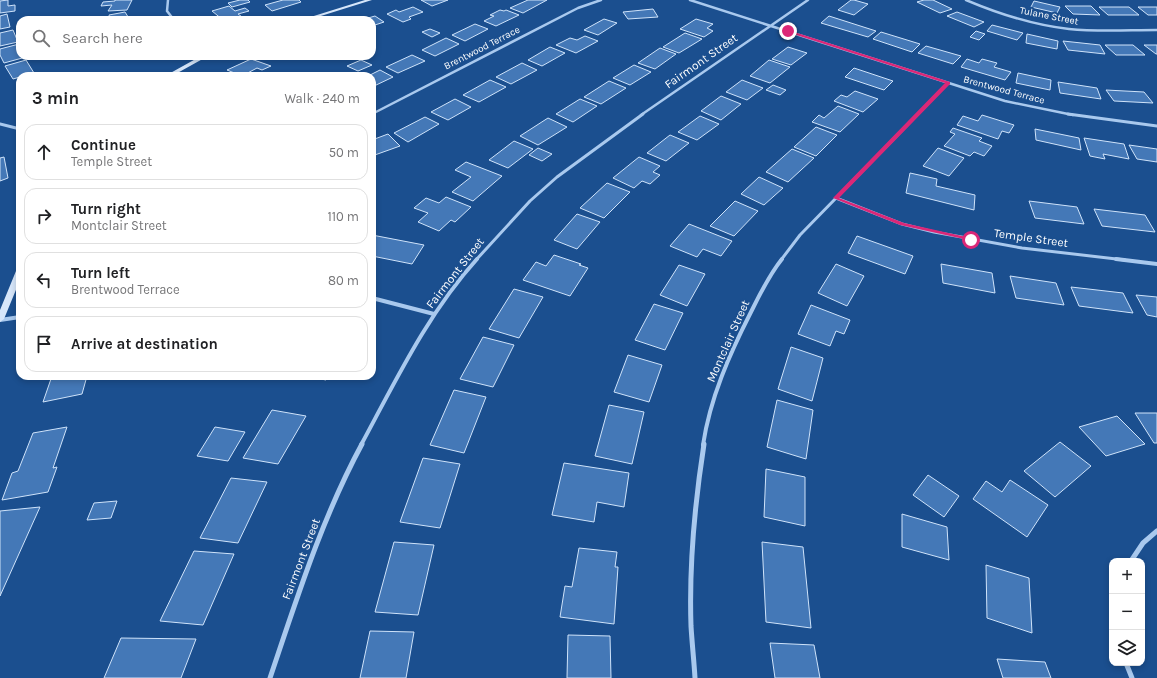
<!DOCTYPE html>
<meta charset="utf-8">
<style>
body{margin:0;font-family:Karla,sans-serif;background:#f2f2f2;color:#202124}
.controls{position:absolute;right:12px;bottom:12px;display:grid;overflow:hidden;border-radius:8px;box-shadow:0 2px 6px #0003}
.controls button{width:36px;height:36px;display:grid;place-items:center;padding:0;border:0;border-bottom:1px solid #e0e0e0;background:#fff;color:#202124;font:20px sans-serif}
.stop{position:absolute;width:12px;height:12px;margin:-9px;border:3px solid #db2777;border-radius:50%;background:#fff}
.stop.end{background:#db2777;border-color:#fff;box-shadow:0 1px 4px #0008}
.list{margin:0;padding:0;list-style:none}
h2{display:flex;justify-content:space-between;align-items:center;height:52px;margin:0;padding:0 16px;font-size:17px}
h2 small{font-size:13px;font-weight:400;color:#757577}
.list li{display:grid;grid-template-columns:26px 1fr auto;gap:12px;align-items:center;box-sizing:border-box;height:56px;margin:0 8px 8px;padding:0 8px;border:1px solid #e0e0e0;border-radius:12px}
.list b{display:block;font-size:15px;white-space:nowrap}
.list p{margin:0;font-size:13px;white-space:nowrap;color:#757577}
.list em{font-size:13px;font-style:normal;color:#757577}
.icon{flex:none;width:22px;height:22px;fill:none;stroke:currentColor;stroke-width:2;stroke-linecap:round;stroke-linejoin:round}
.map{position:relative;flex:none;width:1157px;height:678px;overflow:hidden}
.search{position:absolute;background:#fff;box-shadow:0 2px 6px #0003;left:16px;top:16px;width:360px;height:44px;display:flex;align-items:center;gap:10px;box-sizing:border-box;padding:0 14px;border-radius:12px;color:#757577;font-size:15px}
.panel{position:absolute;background:#fff;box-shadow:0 2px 6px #0003;left:16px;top:72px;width:360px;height:308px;border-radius:12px}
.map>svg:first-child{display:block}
.building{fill:#4478b7;stroke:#cfe3fa}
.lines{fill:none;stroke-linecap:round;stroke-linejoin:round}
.street-far3{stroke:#a9c9ee;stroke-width:2.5}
.street-far2{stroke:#a9c9ee;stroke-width:3}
.street-far1{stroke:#a9c9ee;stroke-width:4}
.street{stroke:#a9c9ee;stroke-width:5}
.secondary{fill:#d6e6fa;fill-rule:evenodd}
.route{fill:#db2777}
.labels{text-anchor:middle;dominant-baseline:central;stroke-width:4;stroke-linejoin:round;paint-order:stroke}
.far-street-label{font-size:10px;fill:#fff;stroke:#1b4f8f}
.street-label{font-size:12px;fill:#fff;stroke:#1b4f8f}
</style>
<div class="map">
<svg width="1157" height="678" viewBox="0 0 1157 678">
<rect width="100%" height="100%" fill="#1b4f8f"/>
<!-- building -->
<path class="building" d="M8,0v6l7,-1v6l-15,2v-12z
M115,0h17l-5,10 -19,1 4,-6 -11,1 2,-4 12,-1z
M240,0h8l2,2 -18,5 -4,-4z
M283,0h16l2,2 -29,9 -7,-6z
M421,0h27l-16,6z
M528,0h19l-24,13 -13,-5z
M851,0h3l14,4 -14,11 -16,-5z
M924,0h9l19,9 -12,4 -23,-11z
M1034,1l26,6 -3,6 -26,-6z
M229,6l6,5 10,-3 4,3 -11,3 7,5 -3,1h-19l-11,-9z
M1065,6h26l9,9 -27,-1z
M413,7l10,5 -14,5 2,2 -8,3 -16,-8 9,-4 3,2z
M1099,7h30l10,8h-31z
M1138,7h19v8h-9z
M653,9l5,8 -30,2 -5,-7z
M500,10l4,1 2,-1 13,5 -23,11 -12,-5 10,-5 -4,-1z
M125,12l5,8h-20l-1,-5z
M957,12l27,10 -10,5 -27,-11z
M7,14l3,13 -10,2v-13z
M375,16l9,6 -12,4v-6h-11z
M829,16l47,15 -8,6 -47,-14z
M604,19l13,4 -19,12 -14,-5z
M696,19l17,5 -6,4 6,3 -9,6 -24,-8z
M475,24l13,5 -23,12 -13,-6z
M992,25l31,8 -6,7 -30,-9z
M430,29l10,4 -8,4 -10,-5z
M13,30l5,12 -18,4v-13z
M976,31l9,3 -6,6 -9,-3z
M881,32l39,12 -8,8 -39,-13z
M685,33l17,6 -23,14 -16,-6z
M1027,34l31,7 -1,8 -31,-6z
M585,36l13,5 -22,12 -20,-8 14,-7 7,2z
M446,38l13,6 -24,12 -13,-6z
M1063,41l37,4 5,9 -37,-4z
M19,44l1,12 6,1 -22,6 -4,-8v-6z
M1105,45h28l12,10h-29z
M1144,45h13v9h-1z
M926,46l35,10 -8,8 -35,-11z
M550,47l15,6 -23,13 -14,-6z
M788,47l19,6 -16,12 -19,-6z
M660,48l16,6 -21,15 -17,-6z
M412,55l13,6 -27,12 -12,-6z
M251,59l20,7 -9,4 -5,-2 -15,8 -15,-6z
M967,59l12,4 3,-4 15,4 -3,4 17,5 -6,8 -44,-13z
M26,60l8,13 -21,6 -8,-13z
M361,60l11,5 -14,6 -11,-5z
M769,60l21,7 -20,16 -20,-7z
M522,63l15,7 -26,14 -15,-7z
M634,65l17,7 -21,13 -17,-7z
M854,68l39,13 -9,9 -39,-13z
M380,70l13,7 -21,10v-11h-4z
M1018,73l33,7 -1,10 -34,-7z
M490,80l16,7 -27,15 -16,-7z
M742,80l21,8 -16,12 -21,-8z
M609,81l17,7 -25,16 -17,-7z
M1058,82l39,6 4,11 -41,-6z
M773,85l13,5 -6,5 -14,-5z
M1106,90l38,2 9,11 -39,-2z
M855,91l23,8 -15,13 -29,-11 7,-6 6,2z
M721,96l20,8 -20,16 -20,-9z
M455,99l16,8 -23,13 -17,-8z
M580,99l17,7 -24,16 -17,-8z
M838,106l21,8 -19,18 -28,-10 7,-7 5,3z
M982,115l32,10 -5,8 -7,-2 -4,8 -41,-14 6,-9 15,5z
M700,116l19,8 -22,16 -19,-8z
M425,117l14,7 -31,18 -14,-9z
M548,118l19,9 -29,18 -18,-9z
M816,127l21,8 -21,21 -22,-9z
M953,128l29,10 -3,3 13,5 -8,10 -10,-4 -4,4 -26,-10 11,-12 -5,-2z
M1035,129l44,9 2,12 -45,-10z
M388,134l12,12 -28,10v-16z
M670,135l19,8 -23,18 -19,-8z
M1084,138l40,6 5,15 -26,-5 2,5 -15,-3z
M514,141l19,8 -25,19 -19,-8z
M1129,145l28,4v13l-20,-3z
M538,148l14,6 -10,7 -13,-6z
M938,148l26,10 -15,18 -26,-10z
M792,149l22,9 -26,24 -22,-10z
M4,157l4,21 -8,3v-23z
M639,157l21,9 -7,6 7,3 -10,9 -8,-3 -8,7 -21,-10z
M466,162l36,14 -29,25 -21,-9 19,-15 -16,-7z
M910,173l27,6 -1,7 39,9 -1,15 -68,-17z
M759,177l24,11 -19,17 -23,-11z
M607,183l23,9 -26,26 -24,-10z
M446,197l25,10 -16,15 -4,-2 -12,11 -21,-9 10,-9 -14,-5 12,-10 13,5z
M735,201l23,10 -24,25 -24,-10z
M1029,201l48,6 7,17 -49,-6z
M1094,209l51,6 10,17 -53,-6z
M577,214l23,8 -23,27 -23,-9z
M689,224l43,17 -11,15 -18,-7 -6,8 -27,-11z
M372,236v-1l52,10 -12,19 -40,-8z
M857,236l56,20 -8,18 -57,-21z
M554,255l27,9 -2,1 9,3 -18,28 -47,-16 13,-18 10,4z
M836,264l28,12 -17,30 -29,-13z
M941,264l51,9 3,20 -52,-10z
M679,265l26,9 -18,32 -27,-11z
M1010,276l46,7 8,22 -48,-7z
M1071,287l52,6 10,20 -54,-7z
M514,289l29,8 -24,41 -30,-9z
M1136,295l21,2v20l-10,-2z
M654,304l29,9 -18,37 -30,-10z
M811,305l39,15 -6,14 -8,-3 -6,15 -32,-12z
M483,337l31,8 -21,42 -33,-8z
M791,347l32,11 -11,43 -34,-12z
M628,355l34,10 -13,37 -35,-10z
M52,376h35l-5,18 -39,8z
M305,376h23l-2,4z
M454,390l32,7 -22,56 -34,-8z
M777,400l36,10 -7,49 -39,-12z
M609,405l35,7 -12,52 -37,-8z
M272,410l34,6 -28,48 -35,-6z
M1135,413h22v30h-3z
M1117,416l28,28 -39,12 -27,-29z
M67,427l-14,41 4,-1 -9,25 -46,8 10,-27 6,-2 15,-38z
M215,427l30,5 -17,29 -31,-5z
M1060,442l31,24 -36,31 -31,-26z
M423,458l37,6 -20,64 -40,-6z
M564,463l65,10 -5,34 -27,-5 -3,20 -42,-7z
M766,469l39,8v49l-41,-9z
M928,475l31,21 -15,21 -31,-22z
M231,478l36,4 -29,61 -38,-5z
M1010,480l38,25 -21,32 -54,-38 13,-18 16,11z
M117,501l-6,17 -24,2 7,-17z
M40,507l-40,89v-85z
M902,514l45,13 2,33 -47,-13z
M394,542l40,3 -16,70 -43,-3z
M762,542l41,5 8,81 -45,-6z
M579,548l38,4 -2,15h3l-4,57 -54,-7 5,-31 7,1z
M194,551l40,3 -31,71 -43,-4z
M986,565l43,13 3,55 -45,-15z
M370,631l44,1 -8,46h-46z
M568,635l42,1 1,42h-44z
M121,638l75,1 -15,39h-77z
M770,643l44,2 6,33h-45z
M997,659l48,3 6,16h-48z"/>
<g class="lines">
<!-- street-far3 -->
<path class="street-far3" d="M168,0l-1,11 7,9
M690,0l315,101 68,14
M966,0c33,14 67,25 103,29 29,3 59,1 88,1
M372,114l206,-106 23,-8
M641,115l167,-115
M917,115l31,-32"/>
<!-- street-far2 -->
<path class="street-far2" d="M1068,114l89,12
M0,124l20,5
M836,198l66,26 32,8 88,16 103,12
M476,260l54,-59 27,-24 86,-63
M781,260l19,-25 118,-121"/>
<!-- street-far1 -->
<path class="street-far1" d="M1116,259l41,5
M372,298l62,16
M0,320l20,-3
M361,445c35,-65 67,-132 116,-186
M703,445c7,-47 27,-92 48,-133 9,-18 18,-37 31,-53"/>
<!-- street -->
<path class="street" d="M1131,561l12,-18 14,-12
M1126,663l6,15
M270,678c27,-80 52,-160 92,-234
M695,678c-1,-17 -3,-35 -4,-52 -2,-59 4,-124 13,-182"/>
<!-- secondary -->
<path class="secondary" d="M365,0h7l-64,20h-7z
M201,56h7l-36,20h-7z
M20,268v12l-16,39 -4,3v-12l16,-39z"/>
</g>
<!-- route -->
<path class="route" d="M788,30l162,52v2l-111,114 65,25 67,15 3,2 -1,1 -73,-16 -67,-27 112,-115 -158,-51z"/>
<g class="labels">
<!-- far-street labels -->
<g class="far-street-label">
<text transform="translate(1049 16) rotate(11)">Tulane Street</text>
<text transform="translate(482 48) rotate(-27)">Brentwood Terrace</text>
<text transform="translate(1004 90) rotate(15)">Brentwood Terrace</text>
</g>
<!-- street labels -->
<g class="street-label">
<text transform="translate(701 61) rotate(-35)">Fairmont Street</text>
<text transform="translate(1031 238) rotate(8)">Temple Street</text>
<text transform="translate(455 273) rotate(-52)">Fairmont Street</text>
<text transform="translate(728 341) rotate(-66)">Montclair Street</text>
<text transform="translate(301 559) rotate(-69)">Fairmont Street</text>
</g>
</g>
</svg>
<div class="controls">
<button>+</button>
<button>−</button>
<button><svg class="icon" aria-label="layers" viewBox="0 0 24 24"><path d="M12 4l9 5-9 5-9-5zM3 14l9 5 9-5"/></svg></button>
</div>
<div class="stop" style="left:971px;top:240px"></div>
<div class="stop end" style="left:788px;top:31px"></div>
<div class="search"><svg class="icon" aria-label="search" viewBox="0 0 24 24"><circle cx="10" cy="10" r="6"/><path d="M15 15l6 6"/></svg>Search here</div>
<section class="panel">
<h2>3 min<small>Walk · 240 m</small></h2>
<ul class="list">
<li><svg class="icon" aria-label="ahead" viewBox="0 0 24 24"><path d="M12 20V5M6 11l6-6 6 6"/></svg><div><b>Continue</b><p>Temple Street</p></div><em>50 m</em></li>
<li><svg class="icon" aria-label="right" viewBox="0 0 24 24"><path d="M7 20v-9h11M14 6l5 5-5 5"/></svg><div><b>Turn right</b><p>Montclair Street</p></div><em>110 m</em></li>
<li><svg class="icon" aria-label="left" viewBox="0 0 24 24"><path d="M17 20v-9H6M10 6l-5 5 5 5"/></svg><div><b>Turn left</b><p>Brentwood Terrace</p></div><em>80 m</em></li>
<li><svg class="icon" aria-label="arrive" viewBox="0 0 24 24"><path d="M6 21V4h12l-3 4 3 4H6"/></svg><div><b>Arrive at destination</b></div></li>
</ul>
</section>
</div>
